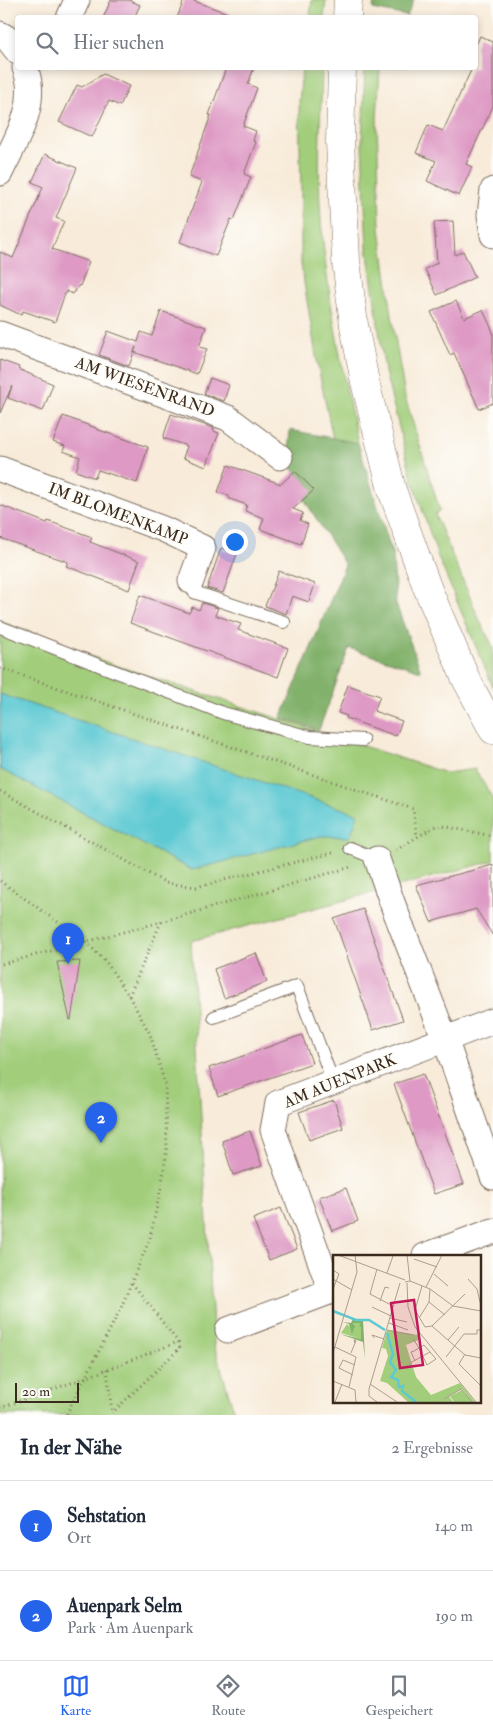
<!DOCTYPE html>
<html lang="de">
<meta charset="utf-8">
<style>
body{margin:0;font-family:"IM FELL Double Pica",serif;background:#f2f2f3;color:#1f2937}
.scale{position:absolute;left:15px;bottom:12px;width:64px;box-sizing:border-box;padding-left:5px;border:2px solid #3b2a1e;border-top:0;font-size:14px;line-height:18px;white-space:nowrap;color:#3b2a1e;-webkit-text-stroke:4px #fdfcf7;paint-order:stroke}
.you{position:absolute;left:234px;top:541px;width:18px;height:18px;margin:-12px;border:4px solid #fff;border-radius:50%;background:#1a73e8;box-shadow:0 0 0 8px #1a73e833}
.badge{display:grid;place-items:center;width:32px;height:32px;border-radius:50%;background:#2563eb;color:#fff;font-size:16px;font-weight:700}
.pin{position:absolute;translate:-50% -41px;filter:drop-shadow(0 1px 2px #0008)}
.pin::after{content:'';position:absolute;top:26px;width:18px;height:15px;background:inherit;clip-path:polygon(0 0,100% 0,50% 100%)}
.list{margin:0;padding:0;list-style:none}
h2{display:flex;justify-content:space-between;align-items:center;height:65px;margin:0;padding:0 20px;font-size:21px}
h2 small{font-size:16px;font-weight:400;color:#747a83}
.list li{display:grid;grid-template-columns:32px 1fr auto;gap:15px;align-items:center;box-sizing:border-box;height:90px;padding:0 20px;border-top:1px solid #e0e1e3}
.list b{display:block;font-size:19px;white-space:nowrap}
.list p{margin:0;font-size:16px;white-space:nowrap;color:#747a83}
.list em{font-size:16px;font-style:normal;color:#747a83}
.icon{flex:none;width:28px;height:28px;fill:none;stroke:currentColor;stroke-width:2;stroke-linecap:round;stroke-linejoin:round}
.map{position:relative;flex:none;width:493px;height:1415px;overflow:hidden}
.search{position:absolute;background:#fff;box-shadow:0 2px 8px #0003;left:15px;right:15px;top:15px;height:55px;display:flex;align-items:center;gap:12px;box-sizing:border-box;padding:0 18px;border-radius:5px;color:#747a83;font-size:19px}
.sheet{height:245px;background:#fff}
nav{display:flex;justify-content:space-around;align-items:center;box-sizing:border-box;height:70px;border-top:1px solid #e0e1e3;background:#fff;font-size:14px;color:#747a83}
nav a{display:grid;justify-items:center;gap:2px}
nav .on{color:#2563eb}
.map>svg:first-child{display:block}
.green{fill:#a2ce7b;stroke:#6e7c4c}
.forest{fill:#81b16b;stroke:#5e6e44}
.water{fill:#5dc9d3;stroke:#4c7a78}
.building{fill:#de9ac5}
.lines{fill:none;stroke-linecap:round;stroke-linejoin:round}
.service-casing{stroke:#7d6e5f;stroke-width:14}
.minor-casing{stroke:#7d6e5f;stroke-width:27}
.primary-casing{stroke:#7d6e5f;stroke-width:29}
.path{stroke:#7d6e5f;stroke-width:3;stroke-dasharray:1 4;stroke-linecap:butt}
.service{stroke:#fff;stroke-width:12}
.minor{stroke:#fff;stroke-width:25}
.primary{stroke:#fff;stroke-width:28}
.labels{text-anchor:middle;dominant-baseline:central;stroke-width:5;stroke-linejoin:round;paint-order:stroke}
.street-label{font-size:16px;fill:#3b2a1e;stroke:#fdfcf7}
.inset-river{fill:none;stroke:#5dc9d3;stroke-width:2.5}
.inset-road{fill:none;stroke:#ac9e8e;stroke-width:1}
.view{fill:#c2185b;fill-opacity:0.15;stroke:#c2185b;stroke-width:2.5}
.inset-edge{fill:none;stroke:#3b2a1e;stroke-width:2.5}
</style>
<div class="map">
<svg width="493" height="1415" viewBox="0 0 493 1415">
<rect width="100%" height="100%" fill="#fdfcf7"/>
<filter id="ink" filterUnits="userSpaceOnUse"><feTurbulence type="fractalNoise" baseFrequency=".02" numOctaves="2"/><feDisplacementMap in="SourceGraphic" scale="10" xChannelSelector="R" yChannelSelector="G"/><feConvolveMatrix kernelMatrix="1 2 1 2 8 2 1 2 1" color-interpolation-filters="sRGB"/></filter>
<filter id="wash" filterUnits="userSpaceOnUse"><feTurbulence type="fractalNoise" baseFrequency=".0096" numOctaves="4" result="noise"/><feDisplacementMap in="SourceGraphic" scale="20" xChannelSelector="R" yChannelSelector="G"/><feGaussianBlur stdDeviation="1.12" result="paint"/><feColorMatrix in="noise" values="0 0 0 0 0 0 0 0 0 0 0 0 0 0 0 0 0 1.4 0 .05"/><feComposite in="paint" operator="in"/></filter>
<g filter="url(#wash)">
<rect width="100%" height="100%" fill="#f8ebd9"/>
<!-- green -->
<path class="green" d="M312,0h14l-2,17h-14z
M302,68h20c-1,50 -5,102 -1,152 6,75 21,149 37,223l-25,-4 -16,-77 -16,-98v-74l-2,-87z
M365,68h15l-3,50 3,110 14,102 11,67 35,114 -5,3 44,105 14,28v40l-55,-130 -26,-78 -27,-107 -18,-125 -5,-103z
M0,621l111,43 335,109 29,-4 18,30v62l-302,80 23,404 21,70h-235z"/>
<!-- forest -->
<path class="forest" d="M374,0h40l-7,16 -34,-7z
M290,430l68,13 35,113 3,48 25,67 -72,-23 -30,82 -38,-12 34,-80 30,-73 -41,-66 9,-9 -26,-27z"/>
<!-- water -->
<path class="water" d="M0,694l358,120 -8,23 -29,-1 -129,34 -192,-101z"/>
<g id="blocks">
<!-- building -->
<path class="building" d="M111,0h18l11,5 -6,13h-31z
M184,0h7l42,15v3h-56z
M480,36l13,6v64l-27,58 6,3 -13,29 -32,-15 9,-20 -20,-8 12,-28 15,6 29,-63h4v-23z
M226,68h28l-6,16 9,4 -14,38 13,5 -3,10 3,1 -12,32 7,3 -17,43 -3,-1 -15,37 -36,-14 22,-60 -13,-5 22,-62h-2z
M103,74l26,12 -9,20 -11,-5 -17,36 -33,-15 18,-37 5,2z
M45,154l32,14 -21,50 8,3 -12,28 37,13 -9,24 -1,-1 -6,9 -7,-3 -11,31 -32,-11 -2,4 -21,-10v-53l13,6 30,-71 -11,-5z
M453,221l2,34 8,-4 12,26 -38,18 -12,-26 12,-6 -3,-41z
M456,301l8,17 19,-8 10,22v71l-14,6 -25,-56 -4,2 -19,-43z
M161,311l45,16 -7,20 8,2 -10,25 -63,-22 2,-5 -7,19 -30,-11 9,-24 30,11 3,-10 11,4z
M0,360l19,7 -1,2 35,15 -10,27 -35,-13 4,-12 -12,27z
M210,378l19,7 -5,16 -20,-7z
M171,414l43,14 -1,3 6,2 -13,34 -23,-9 4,-12 -24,-8z
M63,416l33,12v1l52,18 -11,36 -39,-13 -3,8 -19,-7 4,-14 -17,-6 2,-5 -12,-4z
M228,465l53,19 14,-13 19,19 -21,19 10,4 -3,8 8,3 -7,20 -41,-15 4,-11 -19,-7 2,-6 -17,-6 -2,-4 -10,-3z
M0,505l47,18 1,-2 44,16 -2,5 49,19 -10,29 -63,-24 2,-4 -68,-24z
M221,548l16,6 -14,39 -16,-5z
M279,571l36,13 -6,18 -17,-6 -6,18 -21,-8z
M140,595l49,18 3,-6 7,3 3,-7 16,5 -3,7 26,9 -3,6 50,18 -10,29 -148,-54z
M348,685l32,11 -6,15 28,10 -6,15 -50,-18 1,-2 -9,-3z
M493,865v71l-17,-27 -45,13 -15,-37z
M363,909l40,111 -30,10 -39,-111z
M256,953l11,29 -43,16 -10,-29z
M80,961l-9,59h-1l-13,-58z
M302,1035l10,28 -94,33 -9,-28z
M423,1074l41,110 -30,10 -40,-110z
M334,1100l9,28 -34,12 -10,-28z
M250,1131l12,35 -29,9 -11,-34z
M346,1188l12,33 -26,10 -13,-34z
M281,1208l16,41 -28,11 -16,-41z"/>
</g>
</g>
<g filter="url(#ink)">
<use href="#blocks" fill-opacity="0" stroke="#7d6e5f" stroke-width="1"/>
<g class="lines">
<defs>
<path id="service" d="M191,581l3,11 90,30
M0,627l223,86 87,24 53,3
M350,848l27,11
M214,1017l83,-31 36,96"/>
<path id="minor" d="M69,18l8,-18
M0,34l7,4 11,14
M0,173c15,-32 40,-69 25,-105
M493,190l-3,25 3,20
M0,334l228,84 52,39
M0,469l163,60 40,19 -12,33
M377,859l16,46 52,134 48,138
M425,1256l68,-25
M331,1291l-58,-161 5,-27 215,-82
M228,1330l106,-40"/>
<path id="primary" d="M347,18l1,-18
M342,68l-2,74 6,118 8,65 11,57 27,108 35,97 38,90 28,53"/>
</defs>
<!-- service casing -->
<use href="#service" class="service-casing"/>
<!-- minor casing -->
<use href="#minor" class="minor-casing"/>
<!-- primary casing -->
<use href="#primary" class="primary-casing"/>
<!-- path -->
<path class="path" d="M0,668l413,141 4,27
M0,791l166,92 30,4 140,-35
M396,850l41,-25 56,11
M0,881l86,61 20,20 23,34 21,38 15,50 2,63 -5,36 -12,55 -30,72 -54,105
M2,964l159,-42 190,-55
M129,996l32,-74
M132,1283l46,59
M107,1369l5,44
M0,1408l85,-30 93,-36 2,6 -68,65"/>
<!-- service -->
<use href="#service" class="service"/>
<!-- minor -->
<use href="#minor" class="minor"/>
<!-- primary -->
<use href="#primary" class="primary"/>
</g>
</g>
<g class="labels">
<!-- street labels -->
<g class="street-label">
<text transform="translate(145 387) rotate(20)">AM WIESENRAND</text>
<text transform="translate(118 514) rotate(21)">IM BLOMENKAMP</text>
<text transform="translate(340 1081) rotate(-22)">AM AUENPARK</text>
</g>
</g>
<!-- overview -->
<g transform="translate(333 1255)">
<rect width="148" height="148" fill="#f8ebd9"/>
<path d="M19,67l9,1v16l-20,-6 6,-9 4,4zM54,75l31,5 3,4 -15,6 10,32 15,18 29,-12 15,19h-21l-4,-6 12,-6 9,10 -9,-11 -13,7 4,6h-45l-21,-19 -7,-2 8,-25 -2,-7 -4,-1z" fill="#a2ce7b"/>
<path d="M20,64l10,1 2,39 -2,-17 -23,-8 21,5v-12l-2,-1 2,-3h-9l3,3 -3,8 -3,-10 -6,-2 8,1z" fill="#81b16b"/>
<path class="inset-river" d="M0,56l23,9h13l16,10M54,78l6,21 -3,8 6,8 -5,7 7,3 1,7 4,-1 -1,5 14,11"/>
<path class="inset-road" d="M5,0l67,25M81,4l23,8M44,14l-7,25 23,12M0,15l6,4 -6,15M54,18l6,-17 -3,-1M101,19l14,12M0,24l19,11M135,24l9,10 4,17M77,26l20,8 23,17 28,5M72,27l5,-1 -3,-26M74,28l1,24 7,20 61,75M89,31l-7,24 10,17 7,-1 33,29 16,3M93,32l16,-32M47,46l5,-14 4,1M96,47l16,13M39,52l19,9M57,63l17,4M86,63l10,-16 1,-13M56,68l19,7M99,71l33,-32M54,75l26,5M41,83l-2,-3 12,4M80,85h1l5,8 8,17 9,-6 -12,-14 -10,6 -3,1 4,9M115,85l11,-13M2,92l21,10 -7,30M0,98l24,-81 -2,-17M18,98l4,-10 1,-3h-2l1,3M132,99l-6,10 22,22M113,102l18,-23h13v-4h4M77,108l20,-11M20,120l-14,-7 4,-8 12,5M0,126l22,9 1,12M37,129l27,18M111,144l17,-10 11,13M2,147l7,-18M44,147l-8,-6v-7l31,-106"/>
<path class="view" d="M81,45l9,65 -23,3 -9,-65z"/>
<rect width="148" height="148" class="inset-edge"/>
</g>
</svg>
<div class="scale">20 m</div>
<div class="you"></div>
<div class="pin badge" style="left:68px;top:964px">1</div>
<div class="pin badge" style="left:101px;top:1143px">2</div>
<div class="search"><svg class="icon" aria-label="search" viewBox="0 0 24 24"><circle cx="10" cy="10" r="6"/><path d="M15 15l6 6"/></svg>Hier suchen</div>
</div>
<section class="sheet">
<h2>In der Nähe<small>2 Ergebnisse</small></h2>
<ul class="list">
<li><span class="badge">1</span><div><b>Sehstation</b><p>Ort</p></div><em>140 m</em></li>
<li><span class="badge">2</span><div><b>Auenpark Selm</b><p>Park · Am Auenpark</p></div><em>190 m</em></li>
</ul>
</section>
<nav>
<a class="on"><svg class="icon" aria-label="map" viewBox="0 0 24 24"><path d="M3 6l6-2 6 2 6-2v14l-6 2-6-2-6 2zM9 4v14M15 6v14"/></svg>Karte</a>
<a><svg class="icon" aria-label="directions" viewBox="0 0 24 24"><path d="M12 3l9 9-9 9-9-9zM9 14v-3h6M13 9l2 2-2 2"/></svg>Route</a>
<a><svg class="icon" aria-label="saved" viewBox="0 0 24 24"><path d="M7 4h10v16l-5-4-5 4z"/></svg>Gespeichert</a>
</nav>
